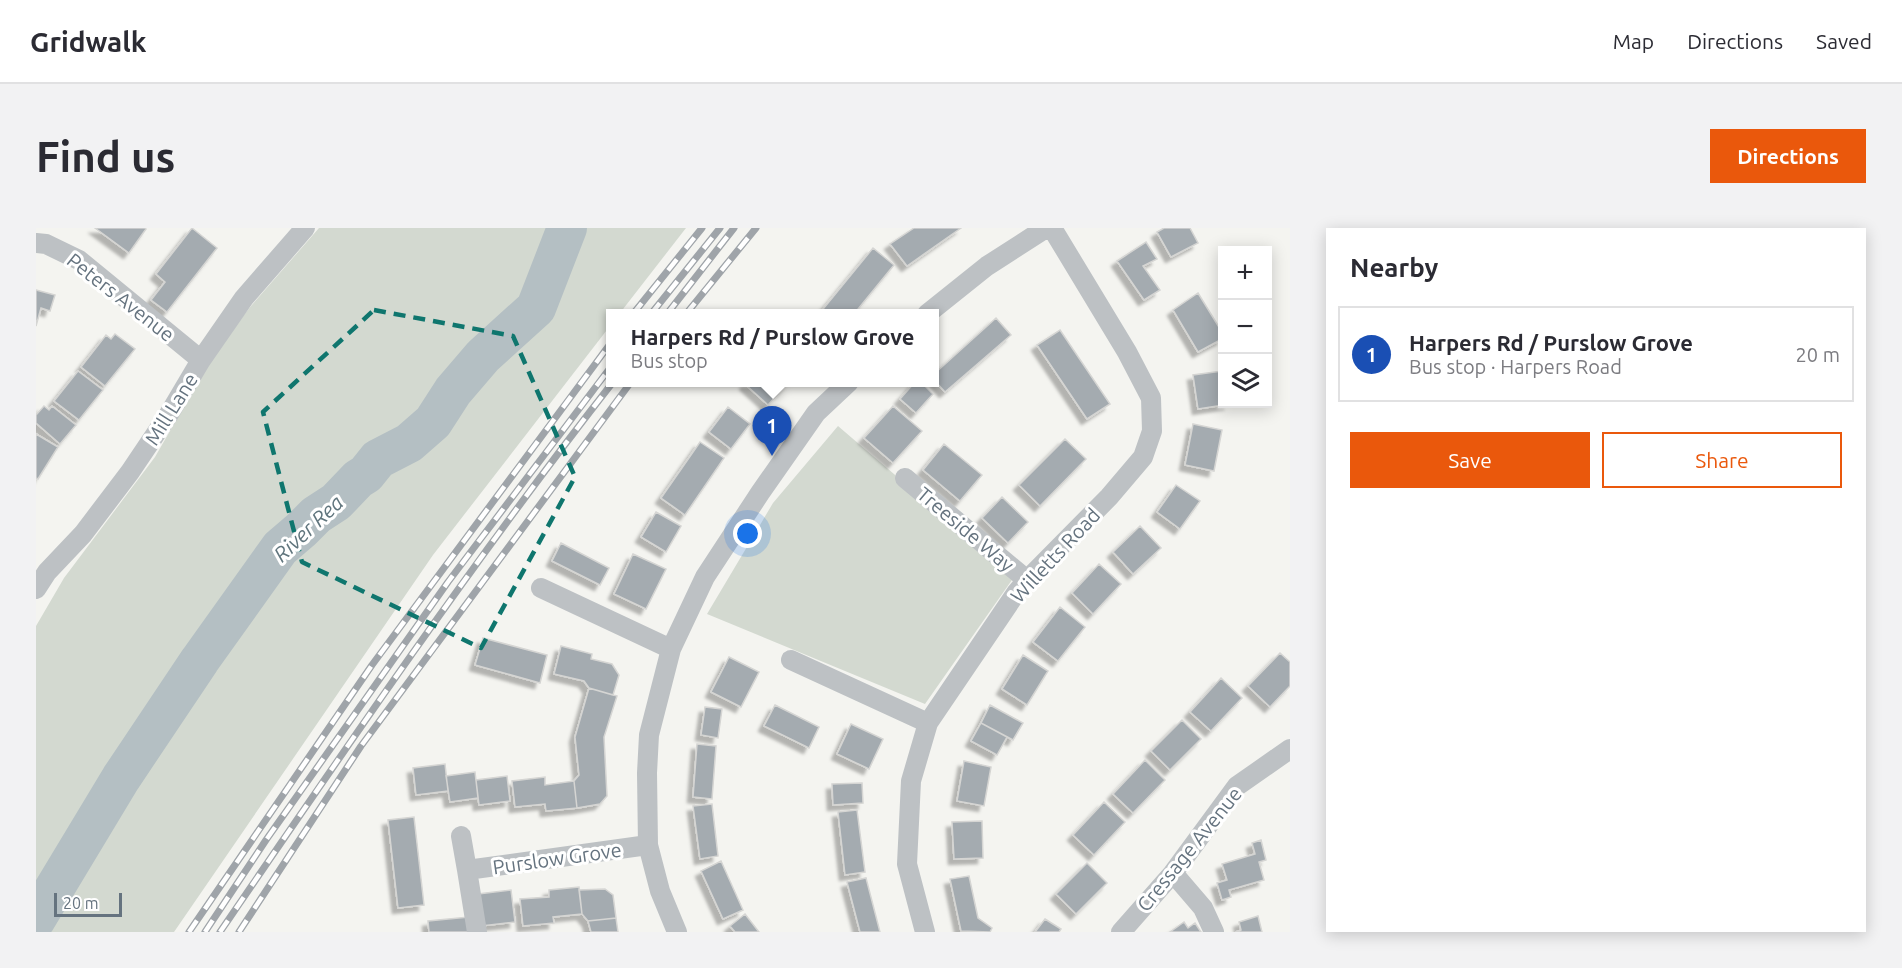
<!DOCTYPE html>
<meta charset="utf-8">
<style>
body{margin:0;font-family:Ubuntu,sans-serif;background:#f2f2f3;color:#2b2b33}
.controls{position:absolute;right:18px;top:18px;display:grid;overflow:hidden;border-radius:0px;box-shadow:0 3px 15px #0003}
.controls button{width:54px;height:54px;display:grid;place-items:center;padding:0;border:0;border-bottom:2px solid #e1e1e2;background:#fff;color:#2b2b33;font:30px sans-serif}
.scale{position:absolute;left:18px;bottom:15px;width:68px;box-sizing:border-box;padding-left:6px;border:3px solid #65737f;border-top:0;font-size:16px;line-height:21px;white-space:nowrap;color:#65737f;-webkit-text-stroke:4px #fff;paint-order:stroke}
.you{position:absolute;left:712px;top:306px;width:21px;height:21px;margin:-15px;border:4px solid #fff;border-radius:50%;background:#1a73e8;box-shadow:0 0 0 9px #1a73e833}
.badge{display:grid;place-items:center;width:39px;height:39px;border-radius:50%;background:#ea580c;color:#fff;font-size:20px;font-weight:700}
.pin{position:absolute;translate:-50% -50px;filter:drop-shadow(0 2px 3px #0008)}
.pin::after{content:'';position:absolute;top:32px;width:21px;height:18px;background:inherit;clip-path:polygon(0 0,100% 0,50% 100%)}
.popup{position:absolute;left:570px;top:81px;width:333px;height:78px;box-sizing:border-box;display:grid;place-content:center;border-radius:0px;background:#fff;filter:drop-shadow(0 2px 4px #0005);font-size:20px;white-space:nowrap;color:#7c7c81}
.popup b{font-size:22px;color:#2b2b33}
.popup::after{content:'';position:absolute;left:50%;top:100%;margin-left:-12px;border:12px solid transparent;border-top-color:#fff}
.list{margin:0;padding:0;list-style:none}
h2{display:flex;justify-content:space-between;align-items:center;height:78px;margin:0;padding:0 24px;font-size:26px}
h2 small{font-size:20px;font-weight:400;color:#7c7c81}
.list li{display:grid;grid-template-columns:39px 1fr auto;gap:18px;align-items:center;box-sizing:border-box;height:96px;margin:0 12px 12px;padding:0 12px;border:2px solid #e1e1e2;border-radius:0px}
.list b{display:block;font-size:22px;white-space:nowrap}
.list p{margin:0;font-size:20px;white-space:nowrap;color:#7c7c81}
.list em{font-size:20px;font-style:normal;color:#7c7c81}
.actions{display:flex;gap:12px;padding:18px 24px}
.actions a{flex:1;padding:14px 0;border:2px solid #ea580c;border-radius:0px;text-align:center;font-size:21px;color:#ea580c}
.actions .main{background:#ea580c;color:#fff}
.icon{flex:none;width:33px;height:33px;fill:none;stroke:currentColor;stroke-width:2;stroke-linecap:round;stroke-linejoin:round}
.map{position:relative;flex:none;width:1254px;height:704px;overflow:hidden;border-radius:0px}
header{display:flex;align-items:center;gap:36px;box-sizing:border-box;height:84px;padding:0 30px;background:#fff;border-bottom:2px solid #e1e1e2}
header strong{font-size:28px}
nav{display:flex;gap:33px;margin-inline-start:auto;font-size:21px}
.intro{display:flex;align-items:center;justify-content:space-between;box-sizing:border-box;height:144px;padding:0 36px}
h1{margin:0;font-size:42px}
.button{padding:15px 27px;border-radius:0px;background:#ea580c;color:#fff;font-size:21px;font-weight:700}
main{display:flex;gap:36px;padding:0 36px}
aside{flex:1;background:#fff;border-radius:0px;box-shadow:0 3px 15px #0003}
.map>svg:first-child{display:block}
.green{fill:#d3d9d0}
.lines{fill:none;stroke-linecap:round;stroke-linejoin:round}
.river{stroke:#b4bfc3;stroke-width:40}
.building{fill:#a4abb0;stroke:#d5d5d3;stroke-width:1.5;filter:url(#shadow)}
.minor{stroke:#bdc1c4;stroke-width:20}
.rail-casing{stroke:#9fa4a9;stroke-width:7}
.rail{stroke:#fff;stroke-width:4.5;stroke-dasharray:14;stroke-linecap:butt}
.marked{fill:none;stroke:#0f766e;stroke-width:4.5;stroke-dasharray:12 8;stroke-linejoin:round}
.labels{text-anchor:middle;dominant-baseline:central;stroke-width:6;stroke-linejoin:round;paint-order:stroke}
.street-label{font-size:20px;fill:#65737f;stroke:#fff}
.water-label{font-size:21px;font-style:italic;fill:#60757d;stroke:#fff}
</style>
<header>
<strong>Gridwalk</strong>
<nav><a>Map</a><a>Directions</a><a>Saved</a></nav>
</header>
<div class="intro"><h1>Find us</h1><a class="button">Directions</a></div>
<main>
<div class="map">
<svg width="1254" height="704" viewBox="0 0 1254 704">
<defs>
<filter id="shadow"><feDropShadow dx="-5.5" dy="5.5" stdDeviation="1.5" flood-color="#0004"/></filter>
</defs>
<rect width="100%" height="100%" fill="#f4f4f0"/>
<!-- green -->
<path class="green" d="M283,0h367l-66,85 -10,1v12l-177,229 -259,377h-138v-306l28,-48 91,-121 62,-108 34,-43z
M802,198l176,151 -89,127 -218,-90 66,-111z"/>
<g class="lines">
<!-- river -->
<path class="river" d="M0,691l85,-141 79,-118 80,-112 21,-18 15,-15 20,-13 22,-23 8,-5 12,-15 31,-16 24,-21 20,-31 30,-35 53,-48 31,-80"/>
</g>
<!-- building -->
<path class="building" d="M59,0h50l1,1 -17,24z
M156,0l25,20 -50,64 -16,-12 14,-18 -9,-8z
M878,0h47l-54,38 -17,-22z
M1128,0h26l8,15 -27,14 -14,-25z
M1110,14l11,17 -14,7 17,24 -16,10 -27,-39z
M837,20l21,17 -40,49h-35z
M0,62l19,5 -5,16 -9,-3 -5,18z
M1162,65l24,39v7l-24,13 -25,-42z
M960,90l15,17 -66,57 -11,-12v-6z
M1024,102l50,74 -23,15 -50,-74z
M79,106l20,15 -30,37 -24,-19 25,-32 5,4z
M42,143l25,19 -24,30 -25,-19z
M1186,143v33h8l-32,5 -5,-34z
M711,154h42l-21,23 -23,-21z
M879,154h6l12,12 -17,19 -16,-14z
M8,178l5,4 3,-4 24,19 -16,19 -24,-21v-8z
M857,178l29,25 -29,32 -29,-25z
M692,179l22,17 -19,25 -22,-17z
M1157,196l29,6 -8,41 -29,-6z
M0,206l22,13 -20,32 -2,-1z
M1029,211l21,20 -46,47 -21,-21z
M664,214l24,16 -39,57 -24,-17z
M908,216l38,31 -22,26 -37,-31z
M1140,257l24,16 -20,28 -23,-17z
M966,269l26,25 -20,21 -26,-25z
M620,284l25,14 -15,26 -25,-15z
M1104,298l21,22 -28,26 -20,-22z
M525,315l48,25 -9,17 -48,-24z
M597,326l33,15 -20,40 -32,-15z
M1063,336l22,20 -28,30 -21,-21z
M1024,379l25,20 -27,34 -25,-19z
M447,410l64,17 -7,28 -65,-18z
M525,418l31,8 -1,5 21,5 7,11 -6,20 -24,-7 -5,-7 -30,-7z
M1244,425l10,9v24l-20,21 -22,-21z
M987,427l25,16 -21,34 -25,-16z
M693,429l30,15 -18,35 -30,-15z
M1185,450l21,20 -31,33 -21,-19z
M553,460l28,8 -13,41 3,59 -7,8 -23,4 -3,-27 5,-6 -4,-38z
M739,477l44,22 -10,21 -45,-22z
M954,477l33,18 -10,17 -32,-17z
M669,479l17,2 -4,29 -17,-3z
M1146,492l19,19 -31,31 -19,-19z
M945,495l26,14 -10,18 -26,-14z
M815,496l32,15 -14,30 -32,-15z
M661,516l19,2 -4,53 -19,-2z
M1109,532l20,20 -32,33 -20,-19z
M928,533l27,6 -7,39 -27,-5z
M409,536l3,27 -32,4 -3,-27z
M439,544l3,26 -28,4 -4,-26z
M471,548l3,25 -31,4 -3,-25z
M509,549v8l29,-4 3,27 -31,3 -1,-7 -30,3 -3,-26z
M826,555l1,20 -30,2 -1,-21z
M1068,574l21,20 -31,33 -21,-20z
M676,576l6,52 -18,3 -7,-53z
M821,582l8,62 -20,3 -7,-63z
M378,589l10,88 -26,3 -10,-88z
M946,593l1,37 -29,1 -2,-37z
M1225,612l5,20 -7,2 5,18 -35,10 2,7 -9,3 -5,-17 10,-3 -5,-16 33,-10 -3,-11z
M685,633l22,49 -20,9 -22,-48z
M1051,635l20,20 -31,31 -20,-20z
M933,648l9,42 14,10 -2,4 -29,-1 -11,-52z
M830,650l14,54h-20l-13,-50z
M543,659l3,27 -29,3 1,6 -31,3 -3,-27 29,-2v-7z
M569,661l8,6 3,23 -28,3 -6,-7 -3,-24z
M475,662l4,32 -34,4 -3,-32z
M709,686l14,18h-24l-5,-6z
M1222,688l4,16h-26l5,-2 -2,-8z
M433,689l1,15h-41l-1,-11z
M580,690l2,14h-27l-3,-11z
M1009,691l16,10 -2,3h-24z
M1148,694l4,6 7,-5 6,9h-31z"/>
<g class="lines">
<!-- minor -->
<path class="minor" d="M0,15l10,1 33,16 122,100
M891,86l60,-48 59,-38
M869,250l122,102
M505,360l130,61
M0,361l11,-17 36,-38 47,-62 39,-58 32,-54 43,-62 61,-70
M755,432l137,63
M425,608l6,34 181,-25
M431,642l10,62
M1137,645l30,35 11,24
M641,704l-17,-41 -12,-46 -1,-72 2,-38 22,-86 34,-72 55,-84 56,-80 33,-31
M889,704l-18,-68 4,-83 17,-58 88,-130 11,-13 82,-83 34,-40 9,-26 -1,-33 -24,-46 -75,-124
M1085,704l52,-59 64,-87 53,-37"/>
<defs>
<path id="rail" d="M597,86l69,-86
M615,86l69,-86
M631,86l67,-86
M650,86l70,-86
M153,704l183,-267 238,-321
M169,704l61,-92 182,-258 162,-214
M184,704c127,-186 254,-372 393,-550
M203,704l122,-186 270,-364"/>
</defs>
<!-- rail casing -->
<use href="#rail" class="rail-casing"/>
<!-- rail -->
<use href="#rail" class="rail"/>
</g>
<!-- marked area -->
<path class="marked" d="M338,82l139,26 62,141 -94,171 -179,-86 -39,-150z"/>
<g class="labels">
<!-- street labels -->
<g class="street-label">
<text transform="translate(85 69) rotate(38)">Peters Avenue</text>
<text transform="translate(135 181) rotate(-58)">Mill Lane</text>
<text transform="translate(930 301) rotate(40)">Treeside Way</text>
<text transform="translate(1019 327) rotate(-47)">Willetts Road</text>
<text transform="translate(1153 621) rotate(-51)">Cressage Avenue</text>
<text transform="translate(521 630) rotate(-8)">Purslow Grove</text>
</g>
<!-- water labels -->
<g class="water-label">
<text transform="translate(272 300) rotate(-43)">River Rea</text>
</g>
</g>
</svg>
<div class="controls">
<button>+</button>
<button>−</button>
<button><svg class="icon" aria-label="layers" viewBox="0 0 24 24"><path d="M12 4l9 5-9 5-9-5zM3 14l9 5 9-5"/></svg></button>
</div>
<div class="scale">20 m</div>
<div class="you"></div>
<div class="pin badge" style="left:736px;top:228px;background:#1a4fb4">1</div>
<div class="popup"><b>Harpers Rd / Purslow Grove</b>Bus stop</div>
</div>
<aside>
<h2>Nearby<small></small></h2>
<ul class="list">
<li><span class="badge" style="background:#1a4fb4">1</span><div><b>Harpers Rd / Purslow Grove</b><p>Bus stop · Harpers Road</p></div><em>20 m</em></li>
</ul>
<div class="actions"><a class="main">Save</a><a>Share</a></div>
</aside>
</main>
